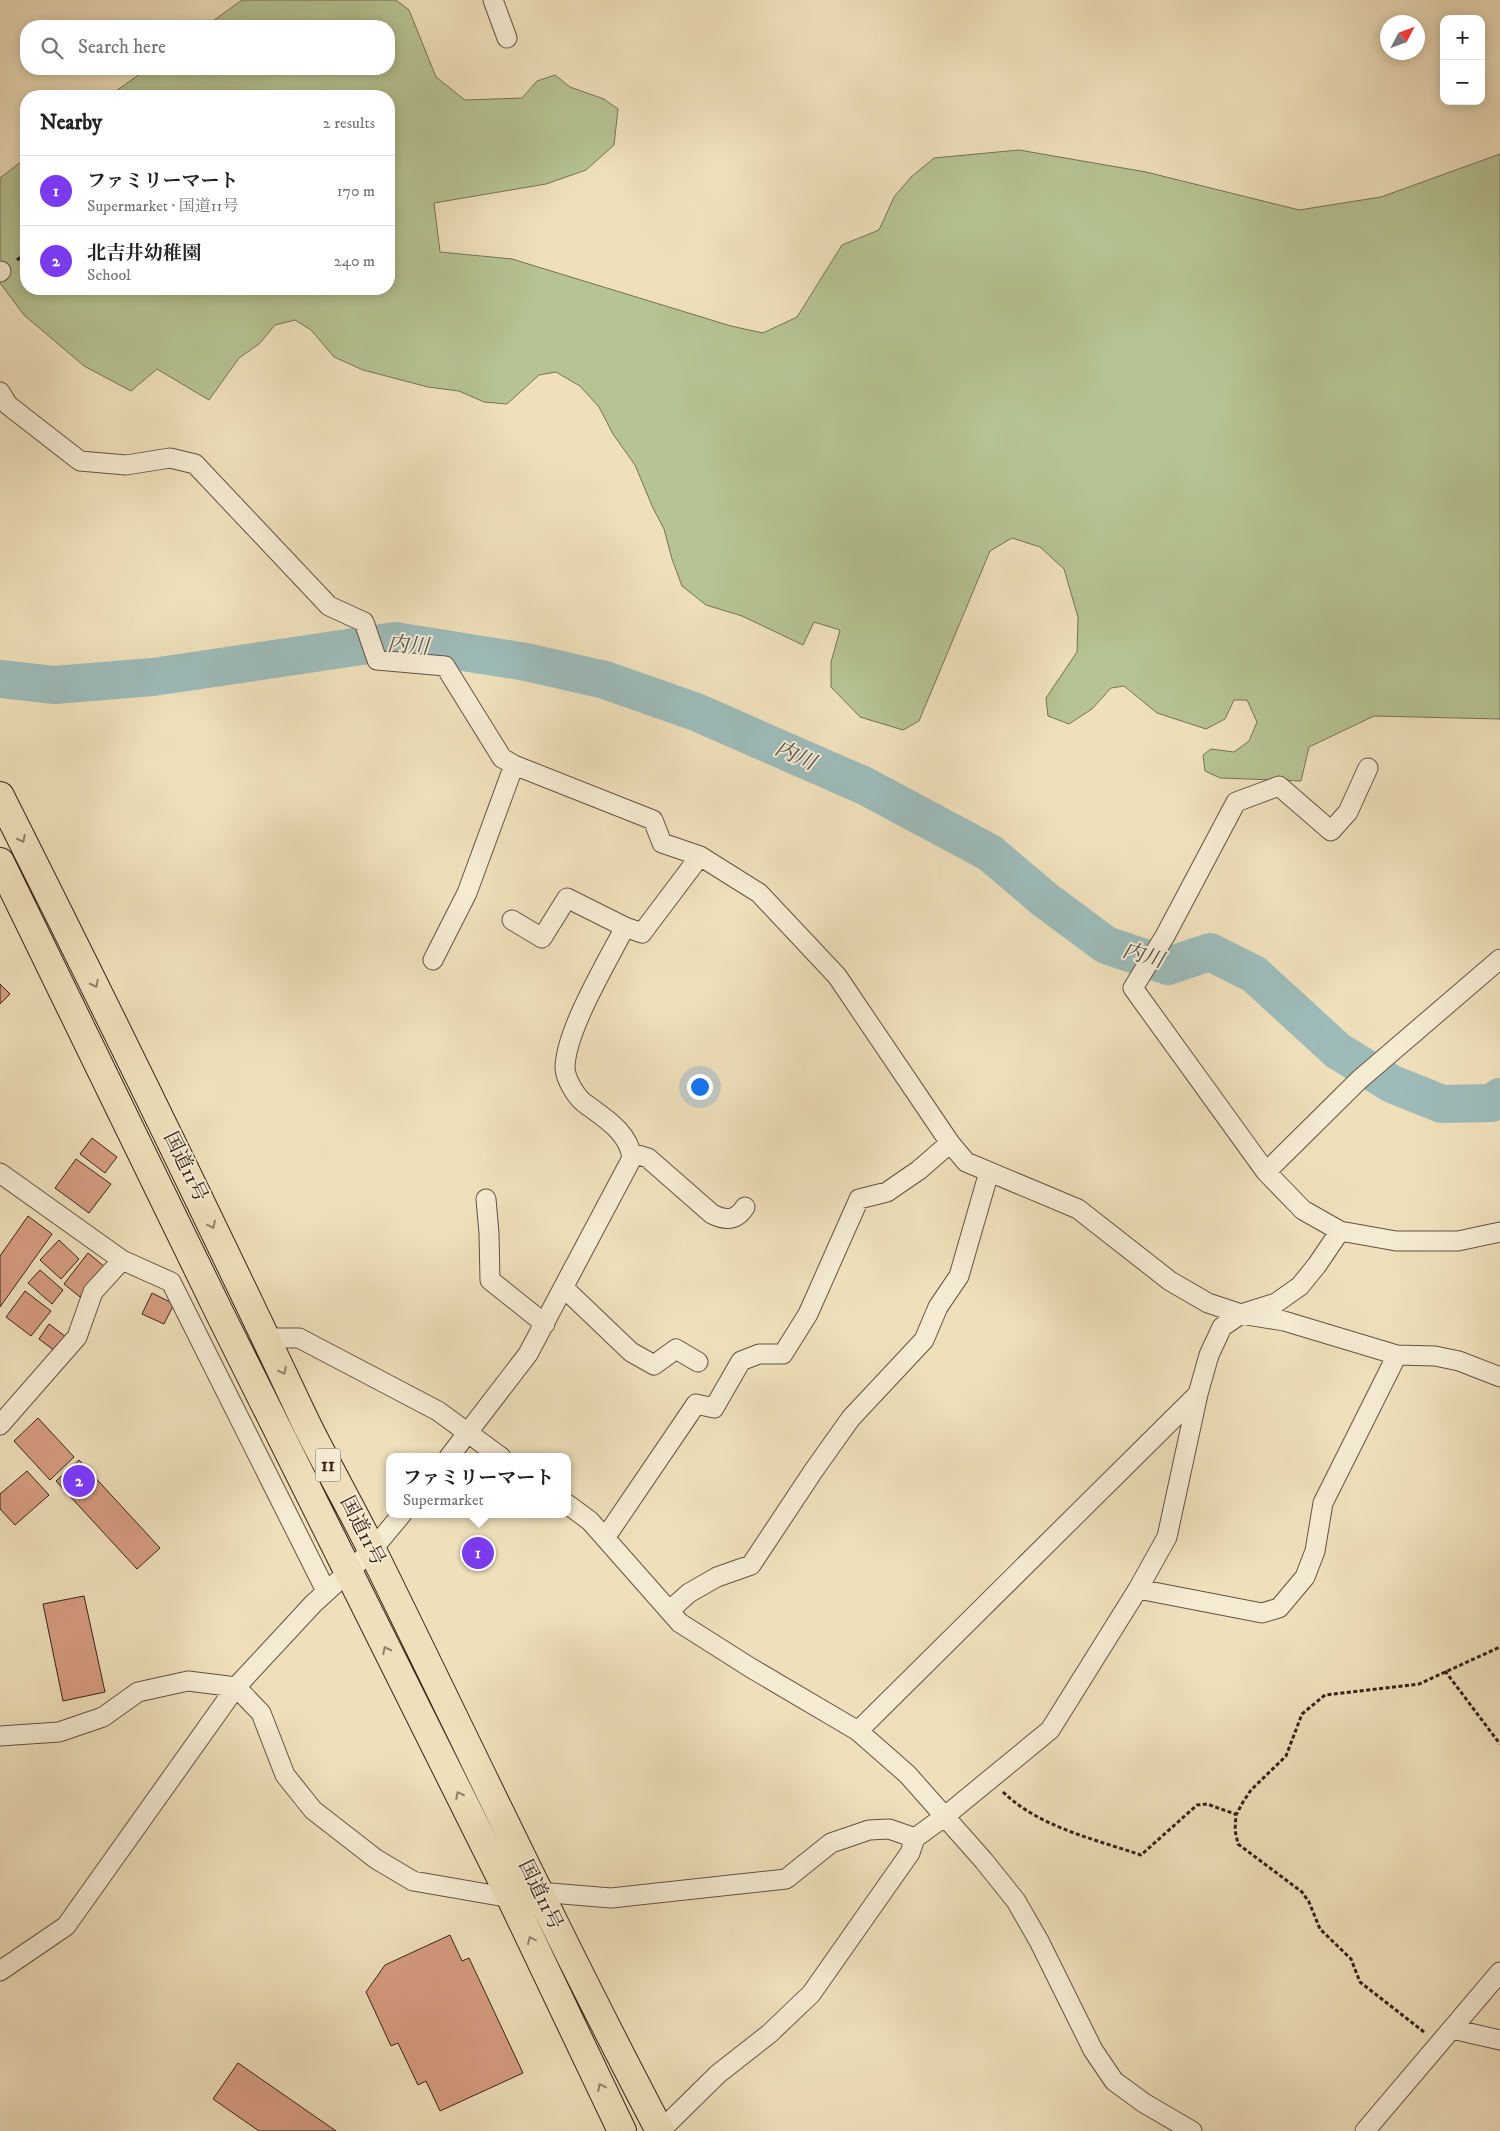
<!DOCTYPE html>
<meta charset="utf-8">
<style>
body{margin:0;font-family:"IM FELL DW Pica","Noto Serif JP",serif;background:#f2f2f2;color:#222}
.controls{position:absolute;right:15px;top:15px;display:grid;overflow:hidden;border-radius:10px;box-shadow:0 2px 12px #0003}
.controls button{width:45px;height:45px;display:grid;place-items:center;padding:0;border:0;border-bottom:1px solid #e0e0e0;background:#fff;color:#222;font:25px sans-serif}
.compass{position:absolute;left:1380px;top:15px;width:45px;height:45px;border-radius:50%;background:#fff;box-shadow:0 2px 12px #0003;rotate:49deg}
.you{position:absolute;left:699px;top:1086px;width:18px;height:18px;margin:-12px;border:4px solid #fff;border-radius:50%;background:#1a73e8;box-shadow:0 0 0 8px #1a73e833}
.badge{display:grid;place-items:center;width:32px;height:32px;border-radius:50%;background:#7c3aed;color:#fff;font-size:16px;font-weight:700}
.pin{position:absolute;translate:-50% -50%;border:2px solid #fff;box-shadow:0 1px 5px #0006}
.popup{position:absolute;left:386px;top:1453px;width:185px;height:65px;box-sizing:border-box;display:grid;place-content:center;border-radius:10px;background:#fff;filter:drop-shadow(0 1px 4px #0005);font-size:16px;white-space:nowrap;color:#767676}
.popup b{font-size:19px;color:#222}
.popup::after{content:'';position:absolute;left:50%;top:100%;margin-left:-10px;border:10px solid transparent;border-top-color:#fff}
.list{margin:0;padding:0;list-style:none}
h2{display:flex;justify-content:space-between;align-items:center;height:65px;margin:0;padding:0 20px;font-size:21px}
h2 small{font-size:16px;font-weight:400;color:#767676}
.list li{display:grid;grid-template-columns:32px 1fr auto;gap:15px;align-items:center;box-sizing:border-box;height:70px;padding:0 20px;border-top:1px solid #e0e0e0}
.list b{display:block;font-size:19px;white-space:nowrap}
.list p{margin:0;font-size:16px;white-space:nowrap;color:#767676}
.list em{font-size:16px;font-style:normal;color:#767676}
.icon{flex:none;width:28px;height:28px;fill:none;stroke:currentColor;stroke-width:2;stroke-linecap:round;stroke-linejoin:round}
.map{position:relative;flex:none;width:1500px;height:2131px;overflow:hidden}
.search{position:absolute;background:#fff;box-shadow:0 2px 12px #0003;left:20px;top:20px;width:375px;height:55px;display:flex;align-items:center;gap:12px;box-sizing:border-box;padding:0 18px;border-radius:20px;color:#767676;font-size:19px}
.panel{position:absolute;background:#fff;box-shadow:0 2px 12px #0003;left:20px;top:90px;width:375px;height:205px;border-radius:20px}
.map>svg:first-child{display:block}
.green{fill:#b6c392;stroke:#767256}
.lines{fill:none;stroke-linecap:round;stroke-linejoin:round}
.river{stroke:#9dbbb9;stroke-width:38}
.building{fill:#d79d81;stroke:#35221a}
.minor-casing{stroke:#645242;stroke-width:21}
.trunk-casing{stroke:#35221a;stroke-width:30}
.path{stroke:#35221a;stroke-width:3;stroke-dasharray:4 2.5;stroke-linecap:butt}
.minor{stroke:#f5ebd3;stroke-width:19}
.trunk{stroke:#efe0bb;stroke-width:28}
.oneway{stroke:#92816a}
.labels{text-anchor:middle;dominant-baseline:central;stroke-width:4;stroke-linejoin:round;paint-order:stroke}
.shield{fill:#f5ebd3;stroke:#6f5e52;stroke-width:1}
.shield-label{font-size:19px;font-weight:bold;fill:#35221a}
.street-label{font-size:20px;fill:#35221a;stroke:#f5ebd3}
.water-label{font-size:21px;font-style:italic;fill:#54504a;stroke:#f5ebd3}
</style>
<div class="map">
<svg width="1500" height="2131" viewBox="0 0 1500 2131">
<rect width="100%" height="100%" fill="#efe0bb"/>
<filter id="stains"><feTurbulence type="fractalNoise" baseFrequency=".004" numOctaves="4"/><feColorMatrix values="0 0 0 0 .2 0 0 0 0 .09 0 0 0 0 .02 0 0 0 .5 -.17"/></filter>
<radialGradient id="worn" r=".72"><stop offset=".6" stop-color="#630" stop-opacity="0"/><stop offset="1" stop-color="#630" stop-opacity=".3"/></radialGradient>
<!-- green -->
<path class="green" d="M242,0h154l13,10 27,67 29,23 57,-2 15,-17 18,-6 15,12 34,12 14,10 -4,36 -28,25 -40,14 -112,19 6,49 72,7 219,67 32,7 34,-16 45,-72 37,-15 15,-33 17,-20 23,-19 85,-8 127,22 153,38 82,-13 119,-43v565l-126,-3 -65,31 -8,34 -81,-3 -15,-7 -2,-16 8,-6 23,3 15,-11 8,-19 -10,-22h-13l-9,19 -19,10 -49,-16 -33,-27 -13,2 -19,21 -23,15 -21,-8 -2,-18 31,-46 1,-35 -14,-48 -24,-22 -28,-9 -22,13 -71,170 -16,9 -43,-13 -29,-30v-25l9,-32 -26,-8 -11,23 -61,-29 -36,-11 -24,-19 -10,-27 -8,-30 -11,-21 -18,-43 -22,-31 -14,-27 -19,-21 -24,-14 -17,3 -32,29 -23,-2 -25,-11 -31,-4 -65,-17 -29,-13 -23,-27 -16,-10 -20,5 -16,19 -20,14 -30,42 -52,-31 -26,22 -47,-25 -60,-51 -24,-32v-105l26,-20v131h363v-193h-280l38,-27h242v-43h-183z"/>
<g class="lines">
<!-- river -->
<path class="river" d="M0,679l54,6 99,-8 242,-36 131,21 79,18 91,32 169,74 125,67 54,46 62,46 62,21 42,-14 44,22 84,77 54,33 50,20 49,-1 9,-6"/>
</g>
<!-- building -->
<path class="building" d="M0,984l10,10 -10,10z
M92,1138l25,19 -12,16 -25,-19z
M76,1159l35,25 -22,29 -34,-25z
M28,1216l24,18 -52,73v-51z
M59,1240l20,19 -18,20 -21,-19z
M88,1253l17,14 -25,30 -16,-13z
M40,1270l23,20 -11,14 -24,-21z
M25,1291l26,20 -20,25 -25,-19z
M152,1293l22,11 -10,20 -22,-10z
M49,1324l17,13 -11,14 -16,-12z
M38,1418l36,39 -24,23 -36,-39z
M79,1460l81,88 -23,21 -81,-88z
M27,1471l22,24 -34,30 -15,-16v-15z
M84,1596l21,96 -42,9 -20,-97z
M450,1935l12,26 7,-3 54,115 -83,38 -14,-30 -8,4 -20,-42 -7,3 -25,-54 19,-27z
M238,2063l98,68h-77l-46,-32z"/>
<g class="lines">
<defs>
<path id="minor" d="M493,0l14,38
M0,272l1,-1
M0,392l8,13 72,56 46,4 44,-7 25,6 134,142 35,16 13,38 68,6 57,92 12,7 139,55 9,23 38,13 59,37 78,83 113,167 16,19 112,47 92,72 38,22 33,11 43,7 113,34 38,1 24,5 41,16
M1368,768l-20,44 -17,19 -52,-45 -43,16 -71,134 -32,52 133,184 37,38 37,21 56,10h62l42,-9
M512,920l30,18 25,-40 58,29
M433,960l34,-67 47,-128
M632,1153l16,5 64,56c14,7 24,7 33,-7
M1266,1172l93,-92 141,-121
M0,1173l122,87 49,22 155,309
M486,1199l3,34 1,47 55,44
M564,1288l67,64 23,13 22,-16 22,13
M267,1338h32l139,73 63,46
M0,1425l77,-88 16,-45 29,-32
M449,1457l79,-103 104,-196c-3,-25 -26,-39 -45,-53 -10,-6 -22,-26 -22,-38 1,-37 42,-105 60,-140l17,6 58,-77
M567,1504l23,17 90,102 71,45 107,63 50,44 76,86 32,40 23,40 54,109 21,31 30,22 48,28
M605,1538l91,-134 18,4 27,-47 18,-7h24l25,-40 51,-115 28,-7 32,-22 31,-27
M1138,1589l124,24 17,-5 26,-31 10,-26 8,-48 74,-148
M670,1610l19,-17 28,-16 34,-12 63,-95 37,-52 73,-78 14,-33 21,-31 30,-104
M858,1731l340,-337
M0,1736l59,-4 44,-15 35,-25 50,-11 48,6 25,26 24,62 28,35 63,49 37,22 98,17
M538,1892l73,6 175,-19 45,-36 38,-13 20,-1 26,9
M0,1971l66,-45 170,-239 77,-83 59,-54 30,-36
M1452,2029l48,11
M660,2131l58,-57 51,-40 42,-40 99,-141 5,-15 29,-21 106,-87 88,-141 29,-52 31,-143 11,-39 13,-28 19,-13 35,-11 24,-17 17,-21 23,-34
M1365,2131l135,-159"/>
<path id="trunk" d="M0,796c104,207 206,415 305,625 22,45 47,88 69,133 95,193 186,387 286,577
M0,862l220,452 291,584 111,233"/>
</defs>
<!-- minor casing -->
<use href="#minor" class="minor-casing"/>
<!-- trunk casing -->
<use href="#trunk" class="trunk-casing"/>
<!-- path -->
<path class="path" d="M17,260l9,-7
M1445,1671l55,73
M1003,1792c36,35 91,47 138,63l56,-50 10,-1 28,10
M1424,2032l-64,-50 -9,-23 -31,-30 -11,-27 -7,-10 -64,-48 -3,-14 1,-15 7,-13 8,-12 35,-34 16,-42 23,-19 94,-11 81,-37"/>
<!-- minor -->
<use href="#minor" class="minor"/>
<!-- trunk -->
<use href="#trunk" class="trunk"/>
</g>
<!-- one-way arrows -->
<defs><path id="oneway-chevron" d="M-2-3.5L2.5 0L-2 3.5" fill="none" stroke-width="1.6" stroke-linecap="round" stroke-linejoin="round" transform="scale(1.25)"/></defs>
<g class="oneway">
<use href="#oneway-chevron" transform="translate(22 839) rotate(63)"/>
<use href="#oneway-chevron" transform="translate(95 984) rotate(63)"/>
<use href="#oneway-chevron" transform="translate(212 1225) rotate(64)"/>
<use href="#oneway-chevron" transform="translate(283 1371) rotate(65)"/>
<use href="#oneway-chevron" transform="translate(386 1650) rotate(-117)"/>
<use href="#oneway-chevron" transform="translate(459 1795) rotate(-117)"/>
<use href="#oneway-chevron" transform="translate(531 1940) rotate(-115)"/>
<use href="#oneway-chevron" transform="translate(601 2087) rotate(-116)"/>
</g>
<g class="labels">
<!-- shield labels -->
<rect class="shield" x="315.5" y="1448.5" width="25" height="33" rx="4"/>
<g class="shield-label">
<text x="328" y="1465">11</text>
</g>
<!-- street labels -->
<g class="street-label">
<text transform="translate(185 1167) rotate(64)">国道11号</text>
<text transform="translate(362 1531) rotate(63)">国道11号</text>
<text transform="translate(540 1895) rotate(64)">国道11号</text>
</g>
<!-- water labels -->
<g class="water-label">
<text transform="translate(408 646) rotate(4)">内川</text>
<text transform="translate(795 756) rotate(24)">内川</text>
<text transform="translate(1143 956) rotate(16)">内川</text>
</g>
</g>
<rect width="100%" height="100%" filter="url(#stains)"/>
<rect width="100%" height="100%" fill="url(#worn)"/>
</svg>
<div class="controls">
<button>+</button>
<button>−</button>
</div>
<svg class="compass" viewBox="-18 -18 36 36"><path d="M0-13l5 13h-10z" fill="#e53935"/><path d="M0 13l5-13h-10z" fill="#767676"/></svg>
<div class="you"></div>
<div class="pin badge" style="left:478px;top:1553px">1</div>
<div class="popup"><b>ファミリーマート</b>Supermarket</div>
<div class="pin badge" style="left:79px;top:1481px">2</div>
<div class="search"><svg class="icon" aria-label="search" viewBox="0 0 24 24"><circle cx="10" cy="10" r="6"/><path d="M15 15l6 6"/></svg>Search here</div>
<section class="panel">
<h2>Nearby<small>2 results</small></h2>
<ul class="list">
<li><span class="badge">1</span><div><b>ファミリーマート</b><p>Supermarket · 国道11号</p></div><em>170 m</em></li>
<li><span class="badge">2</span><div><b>北吉井幼稚園</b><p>School</p></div><em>240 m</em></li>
</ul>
</section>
</div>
